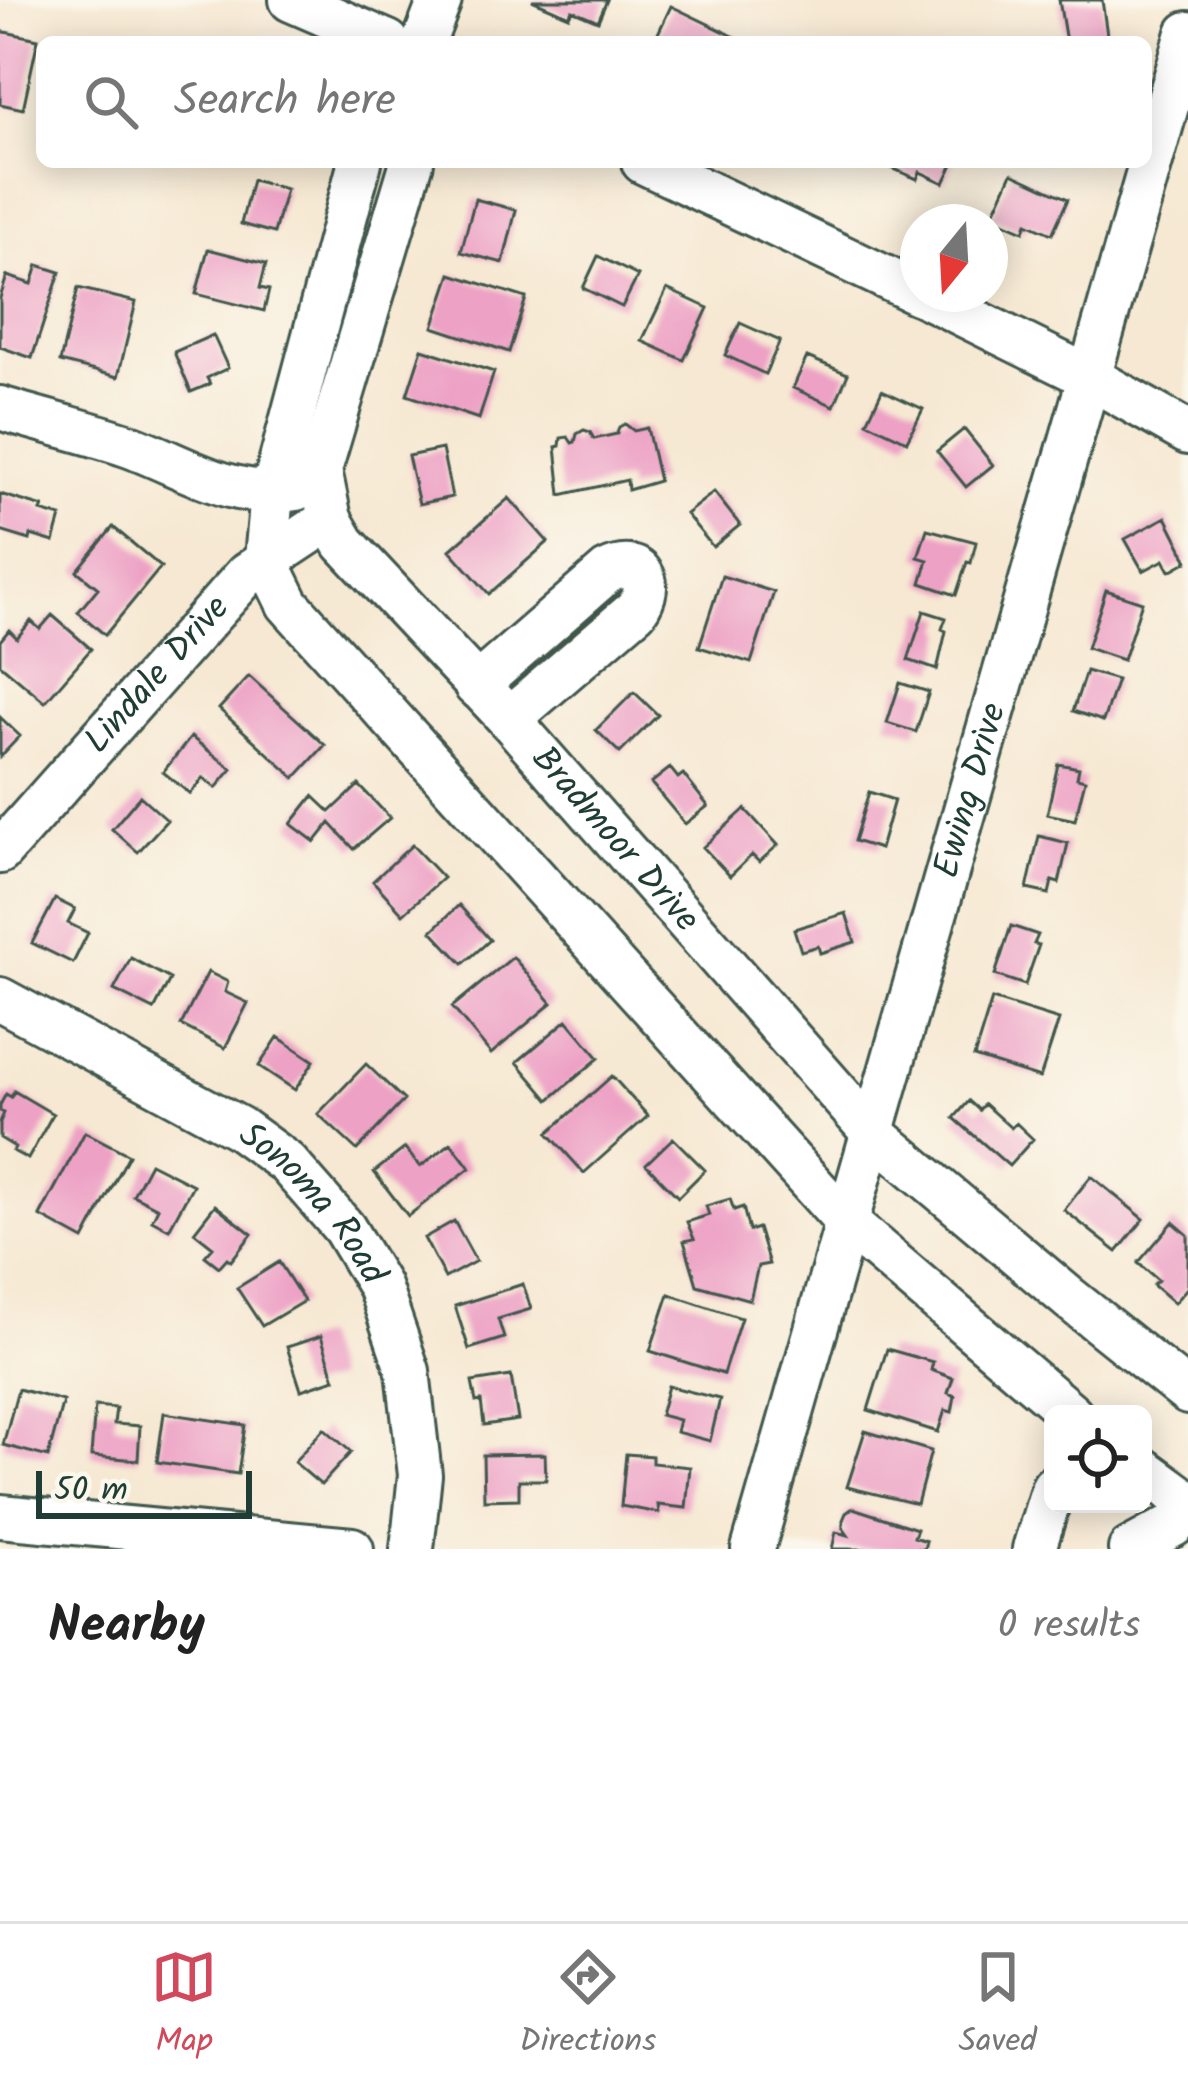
<!DOCTYPE html>
<style>
body{margin:0;font-family:Kalam,sans-serif;background:#f6f6f6;color:#222}
.controls{position:absolute;right:36px;bottom:36px;display:grid;overflow:hidden;border-radius:18px;box-shadow:0 6px 30px #0003}
.controls button{width:108px;height:108px;display:grid;place-items:center;padding:0;border:0;border-bottom:3px solid #e0e0e0;background:#fff;color:#222;font:60px sans-serif}
.compass{position:absolute;left:900px;top:204px;width:108px;height:108px;border-radius:50%;background:#fff;box-shadow:0 6px 30px #0003;rotate:198deg}
.scale{position:absolute;left:36px;bottom:30px;width:216px;box-sizing:border-box;padding-left:12px;border:6px solid #1f3d34;border-top:0;font-size:33px;line-height:42px;white-space:nowrap;color:#1f3d34;-webkit-text-stroke:9px #fbf7ec;paint-order:stroke}
.list{margin:0;padding:0;list-style:none}
h2{display:flex;justify-content:space-between;align-items:center;height:156px;margin:0;padding:0 48px;font-size:51px}
h2 small{font-size:39px;font-weight:400;color:#767676}
.icon{flex:none;width:66px;height:66px;fill:none;stroke:currentColor;stroke-width:2;stroke-linecap:round;stroke-linejoin:round}
.map{position:relative;flex:none;width:1188px;height:1549px;overflow:hidden}
.search{position:absolute;background:#fff;box-shadow:0 6px 30px #0003;left:36px;right:36px;top:36px;height:132px;display:flex;align-items:center;gap:30px;box-sizing:border-box;padding:0 42px;border-radius:18px;color:#767676;font-size:45px}
.sheet{height:372px;background:#fff}
nav{display:flex;justify-content:space-around;align-items:center;box-sizing:border-box;height:168px;border-top:3px solid #e0e0e0;background:#fff;font-size:33px;color:#767676}
nav a{display:grid;justify-items:center;gap:6px}
nav .on{color:#d1495b}
.map>svg:first-child{display:block}
.building{fill:#eda1c5}
.lines{fill:none;stroke-linecap:round;stroke-linejoin:round}
.minor-casing{stroke:#3f574c;stroke-width:48}
.minor{stroke:#fff;stroke-width:42}
.labels{text-anchor:middle;dominant-baseline:central;stroke-width:9;stroke-linejoin:round;paint-order:stroke}
.street-label{font-size:36px;fill:#1f3d34;stroke:#fbf7ec}
</style>
<div class="map">
<svg width="1188" height="1549" viewBox="0 0 1188 1549">
<rect width="100%" height="100%" fill="#fbf7ec"/>
<filter id="ink" filterUnits="userSpaceOnUse"><feTurbulence type="fractalNoise" baseFrequency=".00833" numOctaves="2"/><feDisplacementMap in="SourceGraphic" scale="24" xChannelSelector="R" yChannelSelector="G"/><feConvolveMatrix kernelMatrix="1 2 1 2 8 2 1 2 1" color-interpolation-filters="sRGB"/></filter>
<filter id="wash" filterUnits="userSpaceOnUse"><feTurbulence type="fractalNoise" baseFrequency=".004" numOctaves="4" result="noise"/><feDisplacementMap in="SourceGraphic" scale="48" xChannelSelector="R" yChannelSelector="G"/><feGaussianBlur stdDeviation="2.7" result="paint"/><feColorMatrix in="noise" values="0 0 0 0 0 0 0 0 0 0 0 0 0 0 0 0 0 1.4 0 .05"/><feComposite in="paint" operator="in"/></filter>
<g filter="url(#wash)">
<rect width="100%" height="100%" fill="#f6e8d2"/>
<g id="blocks">
<!-- building -->
<path class="building" d="M532,0h75l-9,21 -26,-11 -3,6z
M1059,0h43l6,42h-42z
M671,6l64,31 -3,5h-78z
M0,31l38,8 -15,70 -23,-5z
M878,162h76l-10,21 -24,-11 -3,7z
M1012,173l56,26 -16,35 -25,-11 -3,8 -32,-14z
M252,180l34,9 -12,44 -33,-9z
M475,199l41,11 -13,53 -42,-11z
M208,249l58,15 -6,24 9,2 -5,21 -68,-17z
M598,256l40,20 -16,31 -39,-19z
M38,265l22,7 -28,86 -32,-11v-49l7,-22 25,8z
M451,274l75,24 -17,54 -76,-25z
M78,288l58,14 -18,75 -58,-15z
M667,289l41,19 -24,52 -42,-19z
M740,323l40,18 -15,33 -40,-19z
M213,335l15,33 -21,10 3,6 -19,8 -17,-40z
M422,349l72,23 -15,47 -72,-24z
M807,357l41,17 -14,32 -41,-18z
M882,390l41,19 -16,32 -40,-19z
M625,424l9,7 13,-3 12,53 -31,9 -1,-10 -66,15 -5,-48 4,-1 1,-8 7,-1 4,6 3,-1 2,-8 7,-4 6,2 4,7 23,-5 2,-7z
M964,429l29,36 -27,22 -29,-36z
M442,449l10,48 -33,7 -11,-48z
M714,492l26,33 -27,22 -27,-33z
M0,494l43,13 -2,4 20,6 -7,25 -23,-7 -1,5 -30,-9z
M509,498l39,44 -59,52 -39,-44z
M1166,517l22,44 -18,10 -6,-11 -21,11 -18,-32z
M113,527l48,40 -56,68 -27,-23 20,-24 -21,-17z
M927,529l49,13 -5,21 -4,-1 -11,33 -35,-12 7,-23 -10,-3z
M722,576l52,16 -23,71 -52,-16z
M1106,590l36,12 -19,58 -36,-12z
M924,611l22,7 -4,11 4,2 -9,39 -29,-10z
M52,615l39,34 -46,53 -45,-38v-23l9,-11 8,8 14,-17 9,8z
M1086,671l31,9 -14,41 -30,-10z
M249,676l76,69 -30,33 -76,-69z
M900,683l29,9 -13,40 -29,-9z
M634,692l24,23 -38,38 -24,-23z
M0,717l20,19 -20,21z
M191,737l41,32 -16,19 -13,-10 -13,16 -27,-22z
M1058,764l21,4 -2,10 8,2 -10,40 -28,-6z
M670,768l8,10 5,-4 25,32 -23,18 -34,-41z
M359,785l31,33 -36,31 -24,-26 -15,19 -24,-18 22,-28 17,16z
M869,792l25,8 -14,49 -26,-8z
M140,796l27,24 -29,32 -26,-23z
M745,809l33,36 -19,17 -7,-7 -22,21 -27,-29z
M1039,836l29,7 -9,40 -7,-2 -3,13 -22,-5z
M412,845l31,33 -40,36 -30,-33z
M55,899l20,10 -7,14 20,10 -15,30 -41,-20z
M459,905l31,35 -27,24 -31,-33z
M846,913l9,29 -35,11 -2,-7 -17,5 -7,-22z
M1011,926l27,9 -4,9 5,1 -14,40 -30,-10z
M513,957l39,46 -61,51 -39,-47z
M131,958l39,21 -16,31 -40,-20z
M208,972l20,10 -3,10 23,11 -23,45 -44,-23z
M992,999l67,21 -19,58 -66,-21z
M567,1020l32,38 -50,42 -32,-38z
M278,1037l36,24 -19,29 -36,-24z
M366,1064l38,36 -47,50 -39,-36z
M612,1076l36,40 -64,57 -36,-40z
M14,1091l39,23 -25,45 -15,-8 2,-4 -15,-9v-16l4,-9 -4,-2v-6l6,-11 5,3z
M969,1101l10,9 5,-6 27,24 5,-5 17,16 -24,27 -55,-48z
M85,1132l44,23 -45,85 -44,-24z
M673,1138l32,32 -27,27 -32,-33z
M451,1143l19,25 -62,48 -34,-44 31,-24 15,19z
M150,1163l43,22 -24,44 -17,-9 6,-12 -25,-13z
M1091,1176l53,43 -27,33 -53,-42z
M730,1199l4,11 9,-3 6,24 9,-3 11,36 -11,2 -8,34 -53,-15 -13,-44 10,-2 -7,-17 22,-7 -3,-9z
M215,1205l37,29 -21,27 -4,-3 -8,9 -14,-11 8,-9 -19,-15z
M454,1221l22,40 -31,17 -21,-40z
M1173,1222l15,13v52l-14,16 -21,-18 5,-5 -20,-17z
M279,1262l25,39 -42,25 -25,-38z
M523,1284l8,25 -33,10 6,19 -35,11 -14,-43z
M669,1294l72,24 -18,56 -73,-23z
M321,1336l14,43 -34,11 -14,-43z
M887,1349l46,13 -2,8 22,8 -5,15 7,3 -3,16 -7,-2 -7,22 -70,-22z
M511,1376l7,44 -34,5 -3,-24 -5,1 -4,-20z
M668,1386l52,13 -10,42 -34,-9 3,-12 -19,-5z
M18,1389l45,12 -15,56 -45,-12z
M95,1406l21,2 -2,16 26,2 -2,34 -47,-4z
M164,1413l81,12 -7,49 -81,-12z
M324,1428l27,24 -30,33 -27,-23z
M865,1431l66,20 -14,53 -70,-17z
M545,1454l1,26h-27v19l-35,1 -1,-45z
M626,1454l26,2v7l38,4 -4,41 -28,-3 1,8 -38,-7z
M853,1508l64,21 -3,8 12,4 -2,8h-92l4,-17 12,3 -5,-7v-8l3,-7z"/>
</g>
</g>
<g filter="url(#ink)">
<use href="#blocks" fill-opacity="0" stroke="#3f574c" stroke-width="3"/>
<g class="lines">
<defs>
<g id="minor">
<path d="M291,0l97,42"/>
<path d="M424,42l16,-42"/>
<path d="M360,162l-88,332 -6,65 22,45 559,619 224,191"/>
<path id="s1" d="M412,162l-92,308 10,49 14,24 165,176 364,414 196,165 119,95"/>
<path d="M643,162l275,131"/>
<path d="M921,294l170,84 97,55"/>
<path d="M0,408c42,13 85,23 127,37 56,20 107,57 169,44"/>
<path d="M476,686l131,-114c34,-17 49,11 29,38l-127,109"/>
<path id="s2" d="M0,852l247,-278 83,-55"/>
<path id="s3" d="M0,999l239,129 48,35 57,65 35,58 29,85 12,104 -8,74"/>
<path d="M1143,1469l45,33"/>
<path d="M0,1516l352,33"/>
<path id="s4" d="M753,1549l435,-1516"/>
<path d="M1034,1549l19,-62"/>
<path d="M1130,1549l44,-24 14,-16"/>
</g>
</defs>
<!-- minor casing -->
<use href="#minor" class="minor-casing"/>
<!-- minor -->
<use href="#minor" class="minor"/>
</g>
</g>
<g class="labels">
<!-- street labels -->
<g class="street-label">
<text stroke="none"><textPath href="#s2" startOffset="237">Lindale Drive</textPath></text>
<text stroke="none"><textPath href="#s4" startOffset="789">Ewing Drive</textPath></text>
<text stroke="none"><textPath href="#s1" startOffset="801">Bradmoor Drive</textPath></text>
<text stroke="none"><textPath href="#s3" startOffset="378">Sonoma Road</textPath></text>
</g>
</g>
</svg>
<div class="controls">
<button><svg class="icon" aria-label="locate" viewBox="0 0 24 24"><circle cx="12" cy="12" r="6"/><path d="M12 2v4M12 18v4M2 12h4M18 12h4"/></svg></button>
</div>
<svg class="compass" viewBox="-18 -18 36 36"><path d="M0-13l5 13h-10z" fill="#e53935"/><path d="M0 13l5-13h-10z" fill="#767676"/></svg>
<div class="scale">50 m</div>
<div class="search"><svg class="icon" aria-label="search" viewBox="0 0 24 24"><circle cx="10" cy="10" r="6"/><path d="M15 15l6 6"/></svg>Search here</div>
</div>
<section class="sheet">
<h2>Nearby<small>0 results</small></h2>
<ul class="list">
</ul>
</section>
<nav>
<a class="on"><svg class="icon" aria-label="map" viewBox="0 0 24 24"><path d="M3 6l6-2 6 2 6-2v14l-6 2-6-2-6 2zM9 4v14M15 6v14"/></svg>Map</a>
<a><svg class="icon" aria-label="directions" viewBox="0 0 24 24"><path d="M12 3l9 9-9 9-9-9zM9 14v-3h6M13 9l2 2-2 2"/></svg>Directions</a>
<a><svg class="icon" aria-label="saved" viewBox="0 0 24 24"><path d="M7 4h10v16l-5-4-5 4z"/></svg>Saved</a>
</nav>
